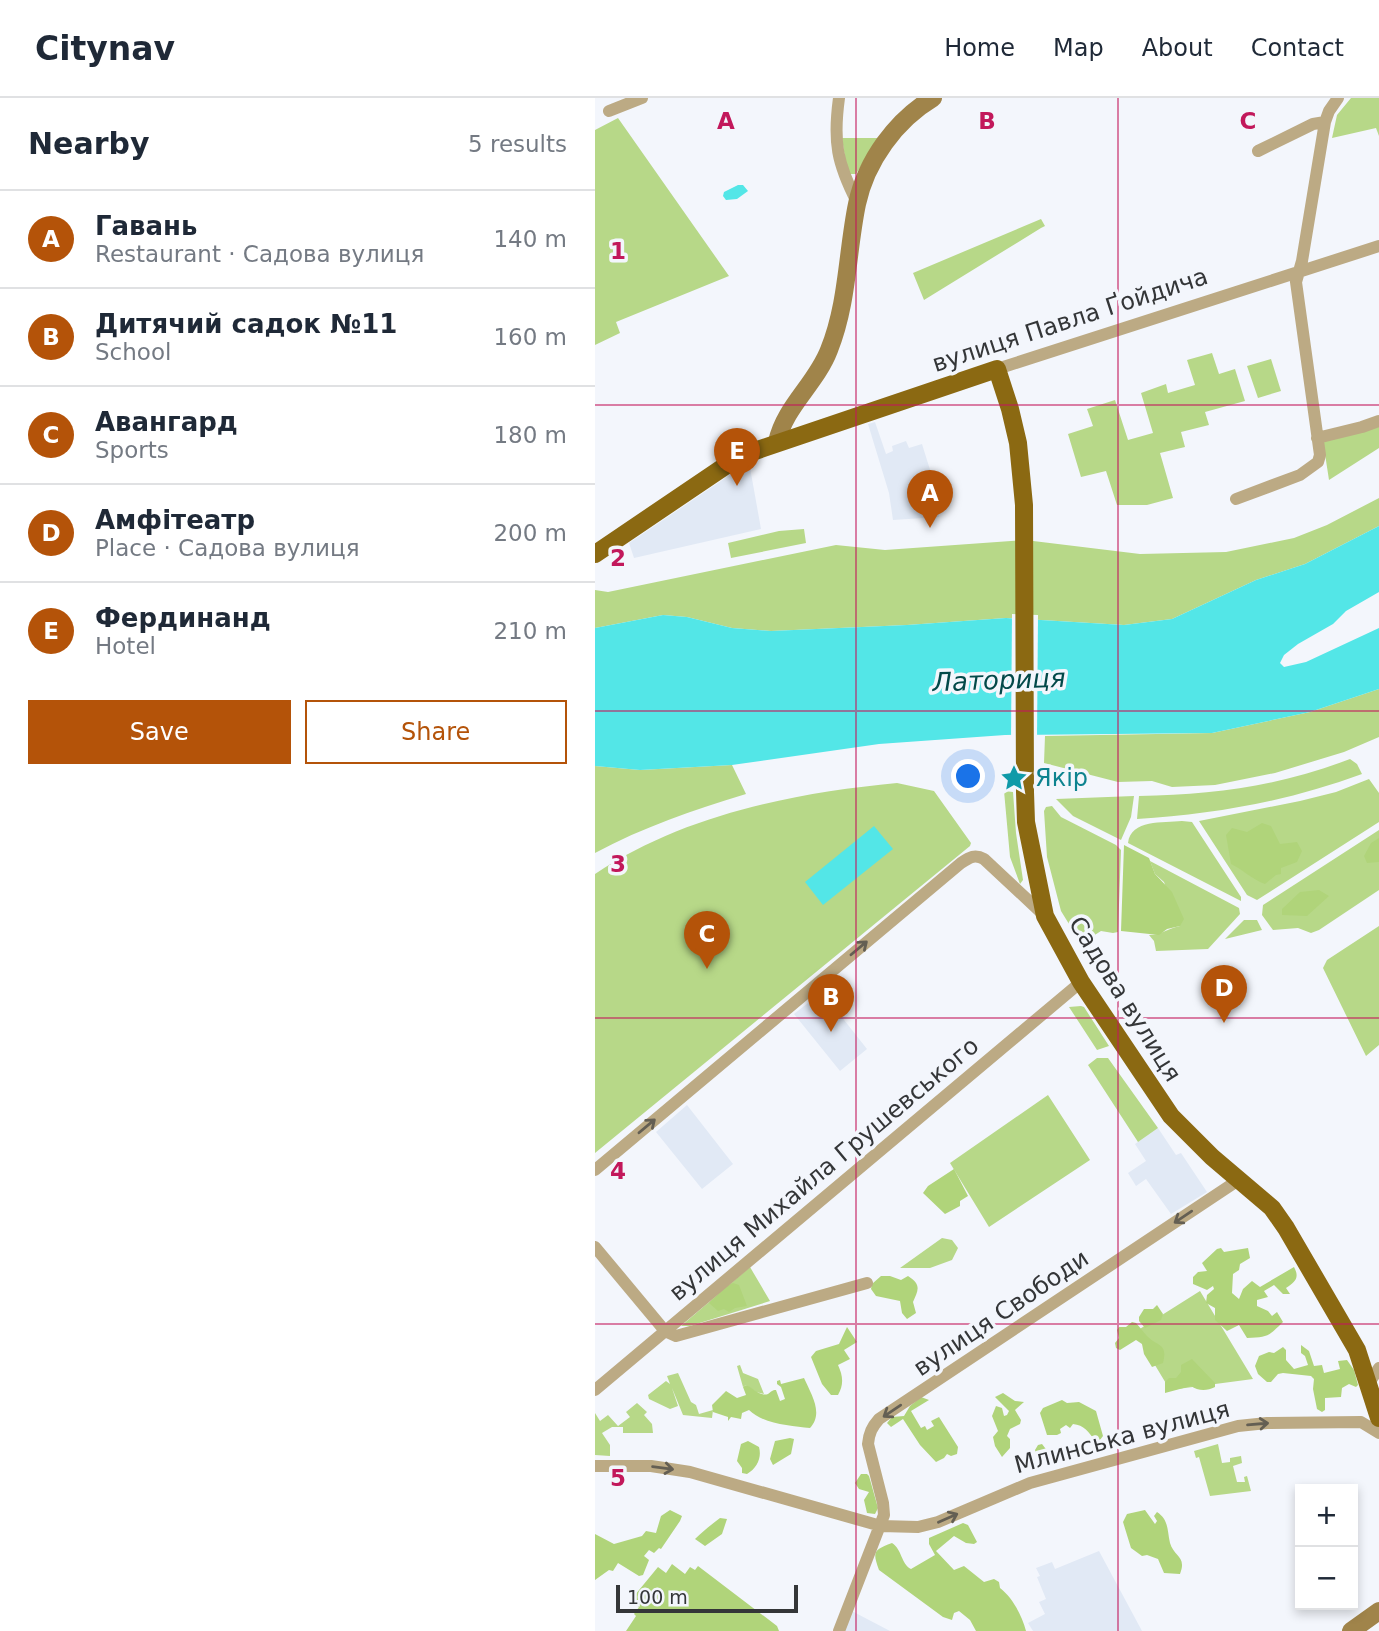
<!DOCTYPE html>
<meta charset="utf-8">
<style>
body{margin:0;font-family:"DejaVu Sans",sans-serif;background:#f2f2f3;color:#1f2937}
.controls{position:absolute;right:21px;bottom:21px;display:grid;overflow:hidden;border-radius:0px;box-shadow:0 4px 10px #0003}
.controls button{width:63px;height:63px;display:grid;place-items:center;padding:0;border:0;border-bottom:2px solid #e0e1e3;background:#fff;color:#1f2937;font:35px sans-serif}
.scale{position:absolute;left:21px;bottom:18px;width:182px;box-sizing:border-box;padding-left:7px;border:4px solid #343638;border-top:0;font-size:19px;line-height:24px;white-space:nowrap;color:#343638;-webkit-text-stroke:5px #f3f6fc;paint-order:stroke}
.you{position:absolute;left:374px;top:679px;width:24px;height:24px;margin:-18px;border:5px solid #fff;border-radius:50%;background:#1a73e8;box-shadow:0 0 0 10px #1a73e833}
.badge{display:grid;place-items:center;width:46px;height:46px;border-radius:50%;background:#b45309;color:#fff;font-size:23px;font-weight:700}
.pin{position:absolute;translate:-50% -58px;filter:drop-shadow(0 2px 4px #0008)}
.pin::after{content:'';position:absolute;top:37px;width:24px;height:21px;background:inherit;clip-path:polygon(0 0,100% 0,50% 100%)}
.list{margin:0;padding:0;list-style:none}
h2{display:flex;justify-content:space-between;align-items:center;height:91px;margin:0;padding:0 28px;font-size:30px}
h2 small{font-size:23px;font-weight:400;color:#747a83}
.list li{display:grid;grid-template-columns:46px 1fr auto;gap:21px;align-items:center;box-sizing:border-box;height:98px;padding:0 28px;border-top:2px solid #e0e1e3}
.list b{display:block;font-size:26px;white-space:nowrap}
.list p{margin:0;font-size:23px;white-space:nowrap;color:#747a83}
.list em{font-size:23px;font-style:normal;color:#747a83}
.actions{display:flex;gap:14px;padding:21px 28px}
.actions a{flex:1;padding:16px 0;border:2px solid #b45309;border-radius:0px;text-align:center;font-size:24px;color:#b45309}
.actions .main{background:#b45309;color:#fff}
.map{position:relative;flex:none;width:784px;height:1533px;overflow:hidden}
header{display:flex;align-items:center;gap:42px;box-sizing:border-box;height:98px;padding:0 35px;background:#fff;border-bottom:2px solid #e0e1e3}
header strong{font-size:33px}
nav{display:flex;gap:38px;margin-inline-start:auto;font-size:24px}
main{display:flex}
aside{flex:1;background:#fff}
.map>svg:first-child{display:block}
.built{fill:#e1e9f5}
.green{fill:#b7d888}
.forest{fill:#b0d47a}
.water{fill:#53e6e7}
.pier{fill:#f3f6fc}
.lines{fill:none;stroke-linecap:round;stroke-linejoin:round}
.street{stroke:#bcaa84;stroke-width:12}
.secondary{stroke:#a0844a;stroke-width:18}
.primary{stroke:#8b6912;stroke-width:18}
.oneway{stroke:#645f53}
.grid{fill:none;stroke:#c2185b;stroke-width:2;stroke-opacity:0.55}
.labels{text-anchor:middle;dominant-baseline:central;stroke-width:7;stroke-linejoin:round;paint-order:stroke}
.street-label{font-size:24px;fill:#343638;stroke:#f3f6fc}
.culture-label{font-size:24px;fill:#0d838f;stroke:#f3f6fc;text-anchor:start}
.water-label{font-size:26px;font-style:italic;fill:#034949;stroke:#f3f6fc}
.grid-label{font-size:23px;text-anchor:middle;font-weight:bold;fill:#c2185b;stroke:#f3f6fc;stroke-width:7;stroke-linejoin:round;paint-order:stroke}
</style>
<header>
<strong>Citynav</strong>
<nav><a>Home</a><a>Map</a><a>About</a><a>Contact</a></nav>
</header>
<main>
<aside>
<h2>Nearby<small>5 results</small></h2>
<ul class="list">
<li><span class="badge">A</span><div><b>Гавань</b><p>Restaurant · Садова вулиця</p></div><em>140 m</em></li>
<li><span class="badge">B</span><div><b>Дитячий садок №11</b><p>School</p></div><em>160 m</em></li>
<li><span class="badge">C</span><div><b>Авангард</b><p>Sports</p></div><em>180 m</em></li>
<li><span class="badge">D</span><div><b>Амфітеатр</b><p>Place · Садова вулиця</p></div><em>200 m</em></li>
<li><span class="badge">E</span><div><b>Фердинанд</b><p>Hotel</p></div><em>210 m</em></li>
</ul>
<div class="actions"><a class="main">Save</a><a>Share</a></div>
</aside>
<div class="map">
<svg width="784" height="1533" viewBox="0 0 784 1533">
<rect width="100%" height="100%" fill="#f3f6fc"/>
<!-- built -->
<path class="built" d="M280,324l11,32 7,-3 -1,-5 14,-5 3,7 13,-4 9,29 8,44 -46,3 -4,-27 -21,-69z
M154,364l12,67 -127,29 -5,-15z
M227,894l45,57 -27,22 -46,-57z
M92,1007l46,59 -31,25 -46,-57z
M563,1030l18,27 5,-2 26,39 -36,22 -25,-35 -10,7 -8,-13 18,-12 -11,-17z
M504,1453l43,80h-109l-5,-8 17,-9 -6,-12 7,-3 -9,-22 3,-1 -4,-8 16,-6 3,7z
M253,1511l42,22h-51z"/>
<!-- green -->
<path class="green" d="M756,0h28v38l-3,-8 -44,10 5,-23z
M23,20l111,158 -113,46 4,11 -25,12v-215z
M247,40h36l-22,36h-6l-3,-3z
M446,121l4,7 -4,2 -117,72 -11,-27z
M617,255l7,21 16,-5 10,32 -40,11 4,13 -28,7 4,15 -25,6 13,45 -26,7h-30l-11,-34 -25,6 -13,-43 25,-8 -6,-17 28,-9 13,40 25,-7 -12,-40 25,-9 2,9 27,-8 -8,-25z
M676,261l10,32 -23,7 -11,-32z
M784,326v24l-50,32 -6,-39z
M784,400v28l-74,38 -49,16 -84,39 -48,6 -118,-7 -99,7 -136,6 -39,-3 -45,-11 -24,-2 -68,13v-38l13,2 228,-47 49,5 140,-10 115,14 86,-2 68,-14 33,-13z
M209,431l2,14 -75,15 -3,-15 51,-12z
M784,591v48l-35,15 -69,21 -60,12 -43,2 -20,-6 -34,1 -74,-19 1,-27 167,-3 98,-21z
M755,661l7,5 5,10c-73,27 -147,40 -225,45l2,-23c74,-1 141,-10 211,-37z
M137,667l14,29c-52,16 -103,33 -151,59v-87l45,4z
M774,681l10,14v29l-122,78 -10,-5 -48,-74 101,-20 36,-9z
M302,685l37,8 37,52 -1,3 -375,307v-279c88,-59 198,-81 302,-91z
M409,693l9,1 3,41 7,47 -3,4 -10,-27z
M539,698l-3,21 -10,23 -48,-24 -17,-17z
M457,708l9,11 55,28 5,5 -3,82 -5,1 -12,-2 -14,9 8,13 8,6 1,3 -3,3 -8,-2 -32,-52 -14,-54 -3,-46 2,-4z
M587,723l10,1 49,75v4l-113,-58c3,-24 35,-20 54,-22z
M784,732v60l-60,40 -8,3 -13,-5 -25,2 -11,-15 1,-10z
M555,763l89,47 1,6 -32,35 -52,2 -2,-10 -5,-6c12,0 20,-7 31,-9l-16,-44 -9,-8z
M649,822h13l5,10 -37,9z
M784,828v119l-13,11 -43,-88 4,-8z
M486,908l3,1 25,39 -12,4 -28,-43z
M502,960h11l50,70 -20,14 -50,-77z
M453,997l42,65 -101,67 -39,-64z
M347,1140l10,2 6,8 -6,12 -22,8h-30z
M155,1169l20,34 -80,25h-9z
M605,1193l53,88 -83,11 -35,-58z
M145,1267l3,8 15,6 6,15 -8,-2 -10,-7 -3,2 -6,-21z
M83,1275l13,29 5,3 3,9 14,-4 -1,8 -29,-3 -11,-27 6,18 -8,3 -21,-10 -1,-4 18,-14 4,3 -3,-8z
M42,1305l10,9 -3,3 8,9 1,9h-30v-6h-11l-10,6 8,12v11l-15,-1v-42l5,8 8,-6 10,11 12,-9 -4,-5z
M623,1346l4,19 8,-1v-4l11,-2 1,7 -9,3 4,16h8l-1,-5 3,-1 4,15 -41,5 -11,-39 -3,1 -2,-7z"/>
<!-- forest -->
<path class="forest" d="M667,725l9,3 9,18 17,-2 5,9 -5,11 -16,6v6l-5,1 -11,9c-14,-5 -21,-14 -34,-20l-5,-29 6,-7 15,4z
M784,740v24l-12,1 -3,-7 7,-13z
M529,747l25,13 6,16 17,18 12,27 -4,7 -13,3 -8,6 -38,-4z
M724,792l10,6 -22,20 -25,-1v-6l18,-17z
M359,1071l14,27 -8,5v5l-15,8 -22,-21 5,-7z
M626,1150l3,4 24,-4 2,10 -10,6 -1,6 -6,4 -1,19 7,6 4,-10 9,-8 8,6 34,-20c6,11 1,15 -8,21l4,6h-7l-9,-9 -10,6 4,6 -11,3v6l11,5 4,5 5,-4 6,10c-15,15 -16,15 -36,16l-8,-13 -12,6 -12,-11v-12l-9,-5 1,-8 7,-6 -1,-3 -6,4 -14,-6v-7l5,-5 9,-1 -5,-8 15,-14z
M286,1178h9l11,4 7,-4c14,9 10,14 5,26l3,11 -9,6 -5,-6 -2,-12 -24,-5 -5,-7 1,-5z
M138,1185l6,2 8,21 -12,2 -6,4 -5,-3 -6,2 -9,-8 17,-17z
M562,1207l6,9 -2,6 -16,8 -6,-7v-4l5,-8h9z
M537,1224l4,1c4,4 7,9 11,13 11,11 21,7 16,27l-11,4 -8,-13 -2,-10 -6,-4 -16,10 -4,-2 -1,-5 4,-5 -2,-8 2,-3h7z
M252,1229l10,15 -13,8 6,9 -12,6c5,11 6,19 0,30h-7l-9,-11 -11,-27 5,-6 23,-7z
M706,1247l8,6 5,15 8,-1 2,8 16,-4 -2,-8 9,-1 7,10 4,15 -2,2 -7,-3 -7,4 -1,9 -16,1v12l-3,2 -5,-3 -4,-20 1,-10 -3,-3 -28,-3 -5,1 -7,8h-4l-9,-8 -3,-8 4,-10 10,-4 5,1 9,-6 3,3v10l8,9 14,-4 -3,-9 -4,-3z
M597,1261l23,24v4c-8,4 -17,4 -24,-1l-26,7v-11l4,-4h7l5,-6v-7z
M209,1280c7,16 20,35 6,50 -19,-2 -47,-4 -61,-18l-7,3 -1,6 -10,-2 -3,4v-4l-15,-5 -1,-7 14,-14 11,7 9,-3 -3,-8 3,-2c6,2 14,12 22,9 3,-2 4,-4 8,-4l4,11 5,-2 -4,-12 -4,-3v-3l3,-1 1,4z
M408,1295l12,8 9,1 -9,8 6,10 -1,4 -10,5 -3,7 3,3v9l-8,9 -7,-11 -2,-9 5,-6 -6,-15 4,-10 6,2 2,8 3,-1 2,-4 -14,-14z
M326,1299l8,3 -18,11 10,17 4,-2 2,4 7,-4 -3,-5 8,-4 19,30 -1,7 -6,2 -4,-2 -3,4 -8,4 -16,-17 -17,-26 -12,8 -4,-4 5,-6 12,-1 6,-10z
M467,1302l5,3 12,-1 17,9 7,25 -3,4 -5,1c-6,-9 -11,-16 -22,-17l-3,4 -4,-3 -6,4 1,4 -4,2h-10l-7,-22 3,-5z
M195,1340l4,1 -3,15 -18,11 -3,-6 5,-18z
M153,1343l11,6c3,11 -2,21 -12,27l-5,-1v-5l-5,-7 4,-17z
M447,1346l10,13 -3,7 -11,-3 -3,-11 3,-5z
M266,1376h6l2,2 9,32 -3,6 -8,-1 -3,-13 5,-8 -10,-3 -4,-6z
M75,1412l12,6 -2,5 -19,28 -2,-1 -5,5 -5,-3 -5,6 5,4 -6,15 -4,1 -21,-13 -5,8 -4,-1 -14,10v-46l19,10 28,-8 4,-5 10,2 5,-17z
M550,1412l10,14 2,-3 -3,-5 3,-4c12,8 10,18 13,31 4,14 17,13 10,31l-16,-1 -6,-14 -11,-4 -5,1 -11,-8 -8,-26 4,-8z
M125,1420l7,1 -5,15 -17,12 -10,-7c8,-8 16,-14 25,-21z
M368,1425l5,2 9,17 -3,2 -8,-1 -12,-7 -18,15 18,19 10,-4 20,16 10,-3 5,3 1,6c13,10 22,28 26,43h-50l-6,-11 -11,-9 -5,2 -2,7 -9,-3 -64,-47c-7,-19 -5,-20 13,-27 10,6 9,21 19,26l24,-14 -6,-11v-6z
M77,1466l13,10 5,-7 5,3 3,-4 79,60 2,5h-153l10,-15 -2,-2 5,-7 -9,-6 28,-34 8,6z"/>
<!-- water -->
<path class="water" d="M143,87h5l5,6 -11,8 -11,1 -3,-4 1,-4z
M784,428v66l-33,19 -13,13 -35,20 -14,11 -4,8 4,4 22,-5 73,-34v61l-69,23 -98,21 -207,2 -126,9 -147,21 -92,5 -45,-4v-138l68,-13 24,2 45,11 39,3 136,-6 99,-7 118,7 48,-6 84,-39 49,-16z
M279,728l19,23 -70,56 -18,-23z"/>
<!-- pier -->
<path class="pier" d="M417,516l26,1 -1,124h-26z"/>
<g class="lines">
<!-- street -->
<path class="street" d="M244,0c-6,44 -2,65 18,104
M14,13l33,-13
M663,53l55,-27 12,-2
M402,271l382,-123
M722,340l45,-11 17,-6
M641,401l64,-24 18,-13 2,-7 -24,-173 6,-21 23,-139 4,-11 9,-13
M0,1072l366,-307c9,-6 14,-9 23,-4l61,57
M0,1149l70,84 11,5 191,-53
M774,1285l10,-15
M0,1292l486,-408
M0,1368h56l39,6 191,54 37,1 20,-5 92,-39 208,-57 29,-3 94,-1 18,11
M244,1533l45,-116 -1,-12 -15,-59c1,-11 4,-17 11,-25l361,-240"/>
<!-- secondary -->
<path class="secondary" d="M182,344c8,-36 39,-58 52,-92 19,-47 18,-98 28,-146 9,-43 39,-84 76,-106
M756,1533l28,-20"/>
<!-- primary -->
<path class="primary" d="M0,456l145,-98 257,-87 13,40 8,34 6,62 1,287 1,30 19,94 36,66 90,134 41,41 60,51 14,20 71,122 22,68"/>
</g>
<!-- one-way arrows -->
<defs><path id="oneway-shaft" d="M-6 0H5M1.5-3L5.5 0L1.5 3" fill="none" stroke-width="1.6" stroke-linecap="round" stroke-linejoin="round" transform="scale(1.75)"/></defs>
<g class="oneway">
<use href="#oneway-shaft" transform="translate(264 850) rotate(-40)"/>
<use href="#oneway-shaft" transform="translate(52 1028) rotate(-40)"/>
<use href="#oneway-shaft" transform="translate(588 1119) rotate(146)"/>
<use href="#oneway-shaft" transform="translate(297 1313) rotate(146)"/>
<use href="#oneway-shaft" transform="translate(663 1326) rotate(-5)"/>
<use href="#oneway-shaft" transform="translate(68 1370) rotate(7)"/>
<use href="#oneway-shaft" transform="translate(353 1420) rotate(-24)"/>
</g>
<!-- grid -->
<path class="grid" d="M261,0v1533M523,0v1533M0,307h784M0,613h784M0,920h784M0,1226h784"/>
<!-- icons -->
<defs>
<symbol id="sight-bare" viewBox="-9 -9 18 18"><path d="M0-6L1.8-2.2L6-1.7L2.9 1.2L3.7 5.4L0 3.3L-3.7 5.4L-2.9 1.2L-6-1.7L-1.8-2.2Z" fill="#0f9aa8" stroke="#f3f6fc" stroke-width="2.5" paint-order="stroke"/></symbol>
</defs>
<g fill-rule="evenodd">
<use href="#sight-bare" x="400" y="661" width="38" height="38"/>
</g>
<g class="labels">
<!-- street labels -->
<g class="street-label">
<text transform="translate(475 222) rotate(-18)">вулиця Павла Ґойдича</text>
<text transform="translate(530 901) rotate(58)">Садова вулиця</text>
<text transform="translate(229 1071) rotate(-40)">вулиця Михайла Грушевського</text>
<text transform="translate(406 1215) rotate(-34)">вулиця Свободи</text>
<text transform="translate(527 1339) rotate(-15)">Млинська вулиця</text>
</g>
<!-- culture labels -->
<g class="culture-label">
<text x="440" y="680">Якір</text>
</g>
<!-- water labels -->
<g class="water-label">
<text transform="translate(404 582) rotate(-2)">Латориця</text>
</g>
</g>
<g class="grid-label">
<text x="131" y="31">A</text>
<text x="392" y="31">B</text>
<text x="653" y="31">C</text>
<text x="23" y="161">1</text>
<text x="23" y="468">2</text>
<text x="23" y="774">3</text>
<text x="23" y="1081">4</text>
<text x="23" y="1388">5</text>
</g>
</svg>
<div class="controls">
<button>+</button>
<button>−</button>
</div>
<div class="scale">100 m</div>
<div class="you"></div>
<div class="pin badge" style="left:335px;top:430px">A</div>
<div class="pin badge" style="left:236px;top:934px">B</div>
<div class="pin badge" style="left:112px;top:871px">C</div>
<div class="pin badge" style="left:629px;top:925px">D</div>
<div class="pin badge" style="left:142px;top:388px">E</div>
</div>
</main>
